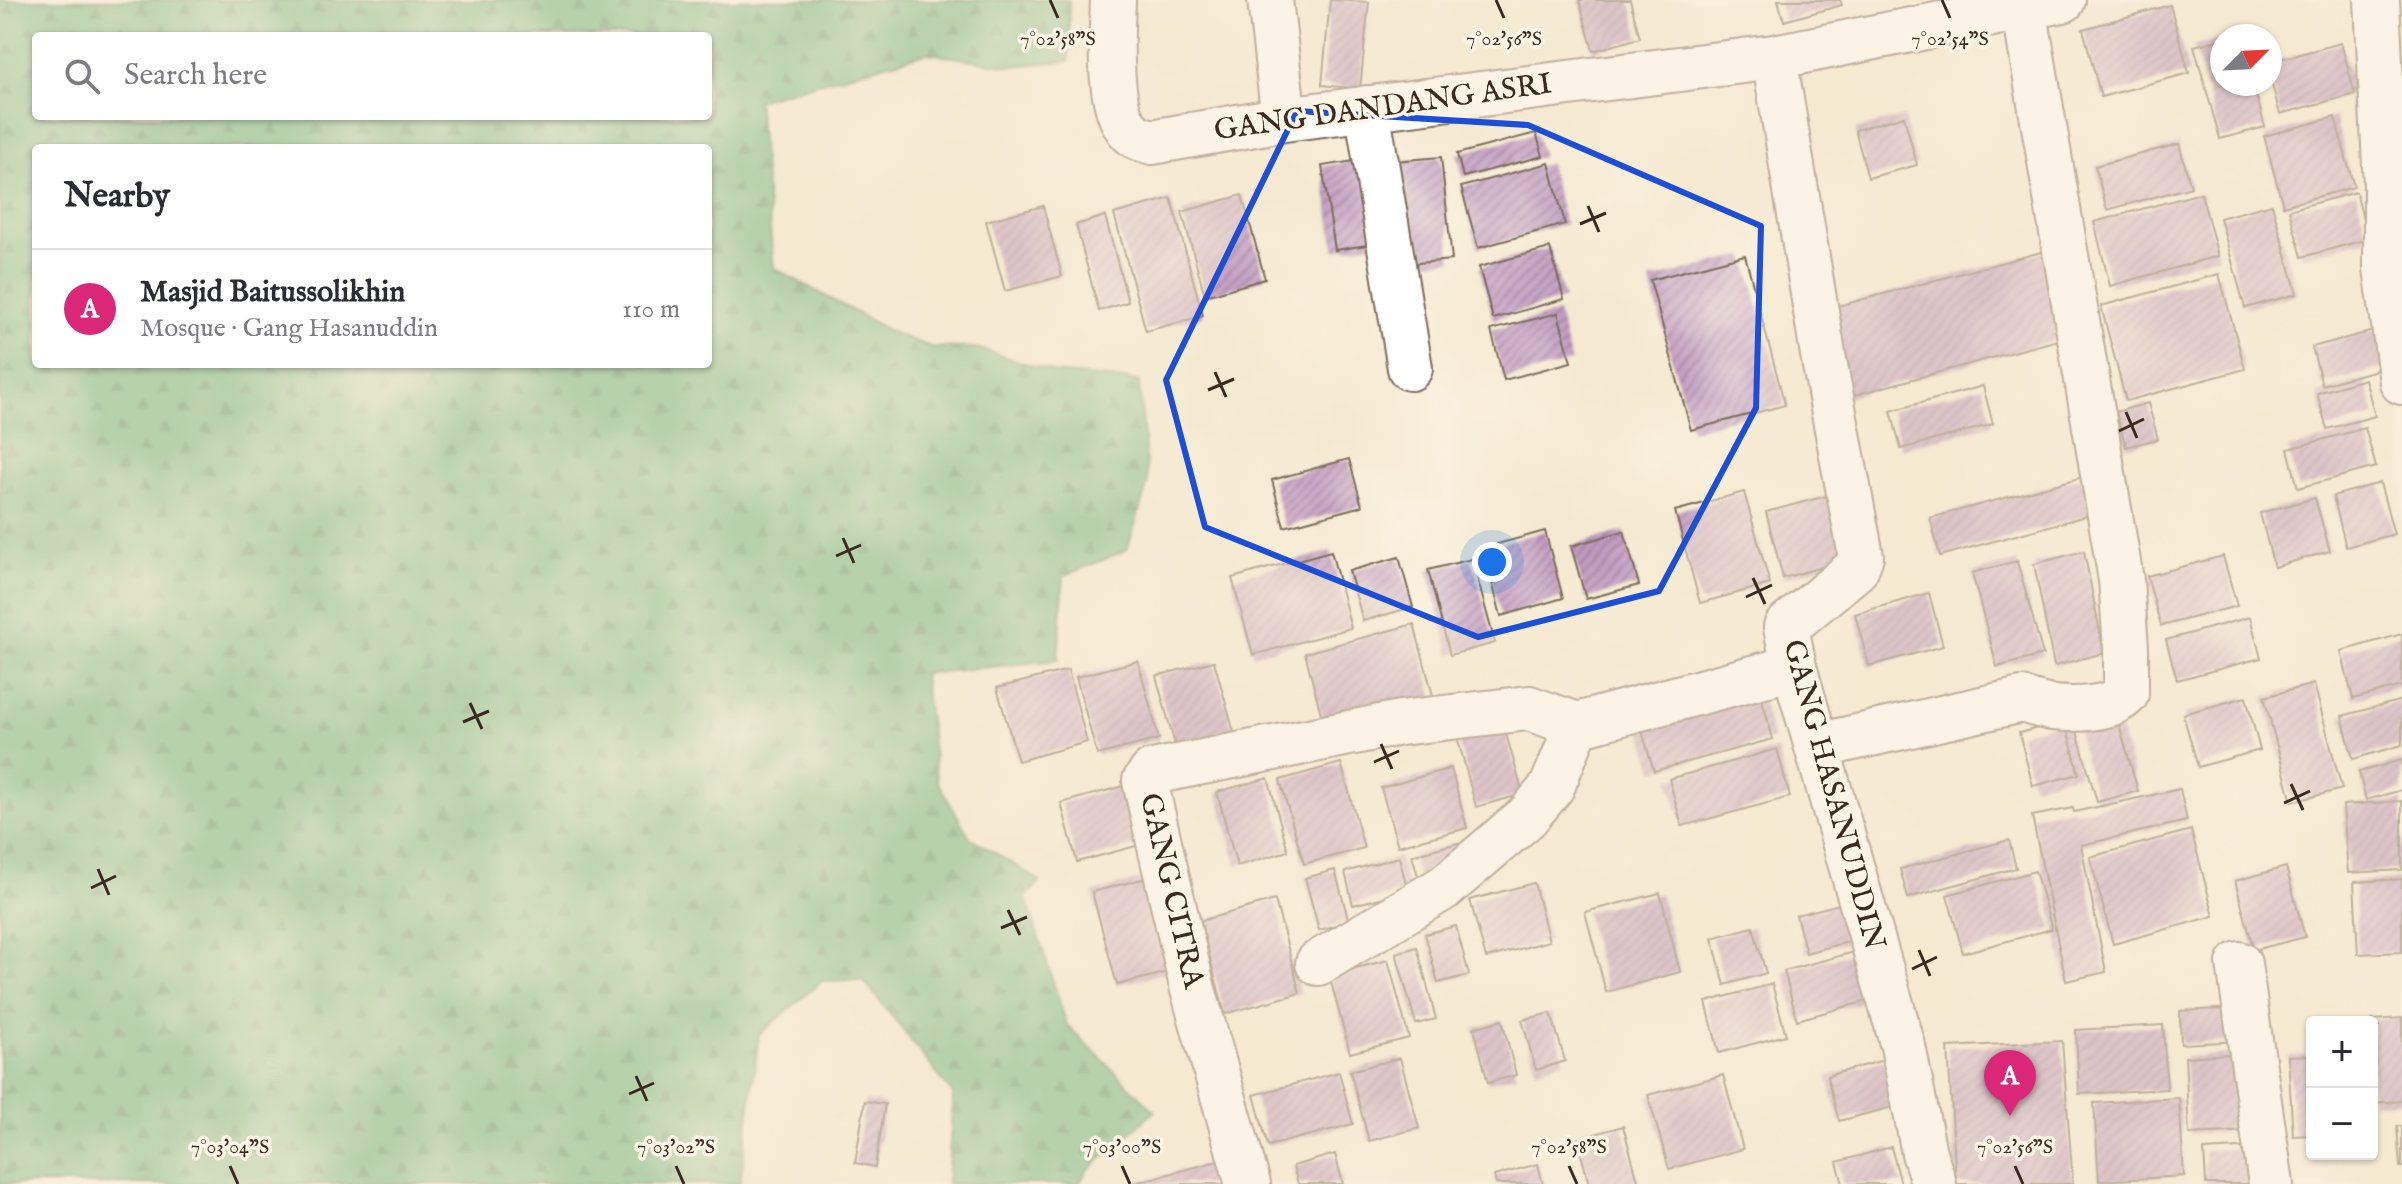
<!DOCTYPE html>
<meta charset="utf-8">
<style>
body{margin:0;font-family:"IM FELL English",serif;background:#f7f7f7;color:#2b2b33}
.controls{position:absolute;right:24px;bottom:24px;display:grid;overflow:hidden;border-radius:8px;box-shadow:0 2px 6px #0004}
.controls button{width:72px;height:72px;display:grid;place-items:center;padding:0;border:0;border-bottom:2px solid #e1e1e2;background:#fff;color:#2b2b33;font:40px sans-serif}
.compass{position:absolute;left:2210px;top:24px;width:72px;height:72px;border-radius:50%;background:#fff;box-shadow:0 2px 6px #0004;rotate:66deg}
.you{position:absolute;left:1492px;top:562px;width:28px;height:28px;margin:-20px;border:6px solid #fff;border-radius:50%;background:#1a73e8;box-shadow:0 0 0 12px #1a73e833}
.badge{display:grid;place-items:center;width:52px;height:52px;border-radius:50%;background:#db2777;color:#fff;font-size:26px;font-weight:700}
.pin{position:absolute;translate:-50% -66px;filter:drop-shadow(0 2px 4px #0008)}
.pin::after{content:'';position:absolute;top:42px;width:28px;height:24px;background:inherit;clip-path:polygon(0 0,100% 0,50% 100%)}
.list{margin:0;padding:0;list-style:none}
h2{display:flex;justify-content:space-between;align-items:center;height:104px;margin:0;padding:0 32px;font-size:34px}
h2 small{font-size:26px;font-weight:400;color:#7c7c81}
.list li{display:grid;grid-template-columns:52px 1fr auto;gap:24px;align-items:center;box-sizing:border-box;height:120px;padding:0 32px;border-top:2px solid #e1e1e2}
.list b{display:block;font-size:30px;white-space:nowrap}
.list p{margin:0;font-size:26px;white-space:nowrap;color:#7c7c81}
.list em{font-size:26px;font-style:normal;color:#7c7c81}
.icon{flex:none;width:44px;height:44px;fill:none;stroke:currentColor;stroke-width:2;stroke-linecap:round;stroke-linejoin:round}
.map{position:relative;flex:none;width:2402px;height:1184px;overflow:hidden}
.search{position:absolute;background:#fff;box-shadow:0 2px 6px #0004;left:32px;top:32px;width:680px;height:88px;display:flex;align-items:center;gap:20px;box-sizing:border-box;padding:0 28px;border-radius:8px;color:#7c7c81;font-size:30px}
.panel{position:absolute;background:#fff;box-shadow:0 2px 6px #0004;left:32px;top:144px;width:680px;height:224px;border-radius:8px}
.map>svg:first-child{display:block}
.forest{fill:url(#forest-firs);stroke:#536f4d;stroke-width:2;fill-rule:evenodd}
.building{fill:url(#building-hatch)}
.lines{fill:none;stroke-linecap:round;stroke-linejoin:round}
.minor-casing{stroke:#7c6d5d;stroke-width:48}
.minor{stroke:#fff;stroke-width:44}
.marked{fill:none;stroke:#1d4ed8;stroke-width:6;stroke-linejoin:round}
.ticks{fill:none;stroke:#3b2a1e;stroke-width:3}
.labels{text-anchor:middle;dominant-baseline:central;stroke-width:7;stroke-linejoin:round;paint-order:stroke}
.street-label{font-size:30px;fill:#3b2a1e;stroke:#fcf5e5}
.ticks-label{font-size:20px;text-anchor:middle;fill:#3b2a1e;stroke:#fcf5e5;stroke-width:7;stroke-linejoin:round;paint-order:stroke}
</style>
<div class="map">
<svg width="2402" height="1184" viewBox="0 0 2402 1184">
<defs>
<pattern id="forest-firs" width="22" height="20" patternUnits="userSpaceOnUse" patternTransform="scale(2)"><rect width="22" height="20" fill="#6bb47c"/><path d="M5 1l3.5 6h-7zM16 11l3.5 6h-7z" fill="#599365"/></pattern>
<pattern id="building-hatch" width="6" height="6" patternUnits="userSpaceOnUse" patternTransform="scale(2)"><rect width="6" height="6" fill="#c099c1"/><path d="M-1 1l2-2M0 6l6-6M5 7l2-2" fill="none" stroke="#9d7d9c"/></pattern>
</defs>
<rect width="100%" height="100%" fill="#fcf5e5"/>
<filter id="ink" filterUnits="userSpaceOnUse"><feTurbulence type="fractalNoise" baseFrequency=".0125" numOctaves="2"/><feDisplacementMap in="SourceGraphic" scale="16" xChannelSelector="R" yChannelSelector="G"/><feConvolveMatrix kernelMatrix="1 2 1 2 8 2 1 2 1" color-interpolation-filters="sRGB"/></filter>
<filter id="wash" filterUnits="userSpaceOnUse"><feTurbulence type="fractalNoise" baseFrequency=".006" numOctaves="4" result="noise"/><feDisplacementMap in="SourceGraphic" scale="32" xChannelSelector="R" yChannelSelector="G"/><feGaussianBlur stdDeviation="1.8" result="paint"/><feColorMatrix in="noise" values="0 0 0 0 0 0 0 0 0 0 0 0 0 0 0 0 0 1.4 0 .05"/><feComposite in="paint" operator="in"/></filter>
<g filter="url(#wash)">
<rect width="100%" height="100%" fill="#f5ead1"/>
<!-- forest -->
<path class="forest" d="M0,0h1069v61l-59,5 -83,-13 -170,47 17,168 119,65 38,14 46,1 79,25 83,8 9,102 -21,67 -63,26 -6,84 -135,14 14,107 33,56 70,44 -14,17 41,127 88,86 -68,60 -8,13h-132l6,-90 -90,-114 -41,1 -63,54 -19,149h-740zM36,36h672v80h-672zM36,148h672v216h-672z"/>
<g id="blocks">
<!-- building -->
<path class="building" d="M1330,0l39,2 -9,87 -38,-4z
M1579,0h51l10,38 -47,13z
M1778,0h62l2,5 -58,16z
M2170,5l19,68 -88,24 -18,-68z
M2222,39v45h31l12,43 -45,12 -26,-93z
M2341,43l14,51 -75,20 -10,-36v-16z
M1904,116l13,49 -49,13 -13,-48z
M2335,117l19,70 -71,19 -19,-70z
M1536,133l7,23 -80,21 -6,-23z
M2179,144l12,43 -84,23 -12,-44z
M1441,157l11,103 -46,4 -11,-103z
M1368,159l12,84 -45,7 -13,-84z
M1549,163l16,61 -87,24 -17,-61z
M2356,192l12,47 -66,18 -13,-47z
M2201,193l17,63 -108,30 -16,-64z
M1242,195l23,84 -60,17 -23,-84z
M1171,198l32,118 -57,15 -32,-117z
M2272,204l25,90 -52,14 -25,-90z
M1043,206l19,70 -57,15 -19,-70z
M1105,216l23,86 -29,9 -23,-86z
M1550,248l14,51 -71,20 -14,-52z
M2045,251l24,86 -222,60 -24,-87z
M1745,255l40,150 -94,25 -41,-150z
M2219,274l26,95 -119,32 -25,-95z
M1558,313l13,49 -67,18 -13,-50z
M2385,328l10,37 -73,20 -10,-38z
M2365,379l10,37 -48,13 -10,-36z
M1983,386l10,38 -92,25 -10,-38z
M2148,403l10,36 -32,8 -10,-35z
M2365,428l11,39 -78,21 -10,-39z
M1349,459l13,47 -78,21 -12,-47z
M2083,477l10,37 -153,42 -10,-38z
M2380,483l14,51 -48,13 -13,-51z
M1744,492l26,92 -70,19 -25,-92z
M1834,494l17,65 -68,19 -17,-66z
M2315,498l15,53 -56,16 -14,-54z
M1545,531l18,67 -62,18 -18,-68z
M1624,531l15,54 -53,14 -15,-53z
M1331,551l20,77 -98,27 -21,-77z
M2084,551l20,102 -50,13 -20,-102z
M2223,556l14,50 -76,20 -14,-50z
M1399,557l14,50 -50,14 -14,-50z
M1472,559l23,84 -45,12 -22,-85z
M2017,561l26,94 -46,12 -25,-94z
M1929,593l14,53 -74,20 -14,-52z
M2250,617l11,41 -84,22 -11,-40z
M1414,624l21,79 -109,30 -21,-80z
M2402,634v52l-49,13 -12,-48z
M1138,661l21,78 -62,16 -21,-78z
M1214,661l21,75 -58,16 -21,-76z
M1068,670l19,72 -69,19 -21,-73z
M2314,684l28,105 -50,13 -28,-105z
M1761,696l12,43 -119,32 -13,-43z
M2246,697l14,53 -62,17 -15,-53z
M2402,700v45l-49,14 -11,-43z
M2115,710l23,81 -41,11 -23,-81z
M2065,721l14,53 -46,12 -14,-53z
M1503,723l20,71 -47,13 -19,-71z
M1777,749l13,48 -108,29 -13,-47z
M2402,760v30l-36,10 -7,-28z
M1341,763l23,85 -60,16 -24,-84z
M1451,768l16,60 -69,18 -17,-58z
M1268,778l20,73 -51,15 -20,-74z
M1131,784l16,59 -70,19 -16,-59z
M2180,789l7,32 -106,24 25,127 -40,9 -34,-165 41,-8 1,4z
M2402,801v69l-54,3 -5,-68z
M2191,830l23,86 -101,28 -23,-87z
M2009,840l7,28 -108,30 -8,-29z
M1458,843l6,21 -46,12 -6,-21z
M1399,857l9,34 -55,14 -8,-33z
M2286,867l19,70 -51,13 -19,-69z
M1335,870l14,52 -30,8 -14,-52z
M2035,871l17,58 -89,24 -16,-58z
M1150,877l26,93 -59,15 -25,-93z
M2402,879v73l-44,2 -4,-72z
M1534,883l15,58 -63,17 -16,-58z
M1660,893l20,79 -74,20 -21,-80z
M1275,900l25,93 -75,21 -25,-93z
M1852,901l10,37 -56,15 -10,-38z
M1456,926l13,49 -31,8 -13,-49z
M1753,927l13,46 -41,12 -13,-47z
M1417,947l19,72 -20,5 -20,-71z
M1854,952l13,49 -70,19 -13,-49z
M1388,960l21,78 -59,15 -21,-78z
M1772,984l14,51 -67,18 -13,-51z
M2241,1008l2,33 -62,3 -1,-33z
M1551,1013l14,48 -29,9 -14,-50z
M2402,1018v83l-30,2v-83z
M1502,1020l14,55 -28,8 -14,-55z
M2163,1025l4,64 -88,5 -3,-64z
M2062,1041l11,143h-117l-8,-137z
M2244,1053l5,78 -60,3 -4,-77z
M2312,1055v80l-19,1 -5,-80z
M1400,1058l19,70 -50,13 -19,-70z
M1891,1058l13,46 -65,17 -12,-45z
M1339,1072l14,52 -85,22 -14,-51z
M1723,1075l20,74 -74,20 -21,-74z
M2179,1098l5,78 -85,5 -5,-78z
M865,1101l20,3 -10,63 -20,-4z
M1623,1126l16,58h-50l-12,-45z
M2397,1126h5v41h-2z
M1891,1147l10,37h-58l-6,-22z
M2258,1147l2,37h-54l-2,-34z
M1335,1154l8,30h-45l-5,-18z
M1222,1160l6,24h-93l-1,-1z
M1538,1164l5,20h-47l-2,-8z"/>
</g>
</g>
<g filter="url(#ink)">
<use href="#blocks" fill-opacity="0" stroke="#7c6d5d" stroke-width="2"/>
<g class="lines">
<defs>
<path id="minor" d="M1113,0c-1,33 -8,114 21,135 5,4 13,5 18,7l132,-23 490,-62 289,-57
M1270,0l14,119
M2377,0l9,187v81l16,114
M1774,57l50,303 37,196 -5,13 -70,58 8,40 109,379 21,107 10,31
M1367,108l43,260
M1817,746l205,-46c10,3 21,7 31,8 21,2 58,2 73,-14v-46l-5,-68 -97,-572
M1318,963l127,-76 82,-70 25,-30 25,-62
M2239,964l32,220
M1248,1184l-56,-198 -47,-205 7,-9 248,-49 129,-15 48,17 217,-58"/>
</defs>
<!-- minor casing -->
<use href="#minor" class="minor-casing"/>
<!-- minor -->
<use href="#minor" class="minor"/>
</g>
</g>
<!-- marked area -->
<path d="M0 0H2402V1184H0ZM1297,111l231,14 233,101 -5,182 -97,183 -181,46 -273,-110 -39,-147z" fill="#f5ead1" fill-opacity=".55" fill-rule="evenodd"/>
<path class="marked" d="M1297,111l231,14 233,101 -5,182 -97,183 -181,46 -273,-110 -39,-147z"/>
<!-- ticks -->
<path class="ticks" d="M1050,0l8,18M1496,0l8,18M1942,0l8,18M1588,206l11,26M1580,224l26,-11M1215,372l11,25M1208,390l26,-11M2126,412l11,26M2119,431l25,-12M843,538l11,25M836,556l25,-11M1753,578l12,26M1746,597l26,-12M470,703l12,26M463,722l26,-11M1381,744l11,25M1374,762l25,-11M2291,784l12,26M2284,803l26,-12M98,869l11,26M91,888l25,-12M1008,910l12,25M1001,928l26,-11M1919,950l11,26M1912,969l25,-12M636,1076l11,25M629,1094l25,-11M230,1166l8,18M676,1166l8,18M1122,1166l8,18M1569,1166l8,18M2015,1166l8,18"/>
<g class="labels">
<!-- street labels -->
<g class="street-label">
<text transform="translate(1383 108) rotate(-8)">GANG DANDANG ASRI</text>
<text transform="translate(1833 795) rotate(75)">GANG HASANUDDIN</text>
<text transform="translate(1171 891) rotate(77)">GANG CITRA</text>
</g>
</g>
<g class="ticks-label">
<text x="1950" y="45">7°02'54"S</text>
<text x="1058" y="45">7°02'58"S</text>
<text x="1504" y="45">7°02'56"S</text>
<text x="230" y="1153">7°03'04"S</text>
<text x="676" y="1153">7°03'02"S</text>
<text x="1122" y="1153">7°03'00"S</text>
<text x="1569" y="1153">7°02'58"S</text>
<text x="2015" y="1153">7°02'56"S</text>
</g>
</svg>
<div class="controls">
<button>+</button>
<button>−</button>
</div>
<svg class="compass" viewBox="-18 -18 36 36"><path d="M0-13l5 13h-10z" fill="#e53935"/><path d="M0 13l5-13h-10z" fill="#7c7c81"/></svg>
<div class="you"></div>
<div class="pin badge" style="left:2010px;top:1116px">A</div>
<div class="search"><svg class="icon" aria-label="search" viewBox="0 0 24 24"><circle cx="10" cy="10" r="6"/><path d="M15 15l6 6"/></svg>Search here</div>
<section class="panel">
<h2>Nearby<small></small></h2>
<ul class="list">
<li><span class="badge">A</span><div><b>Masjid Baitussolikhin</b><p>Mosque · Gang Hasanuddin</p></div><em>110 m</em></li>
</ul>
</section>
</div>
